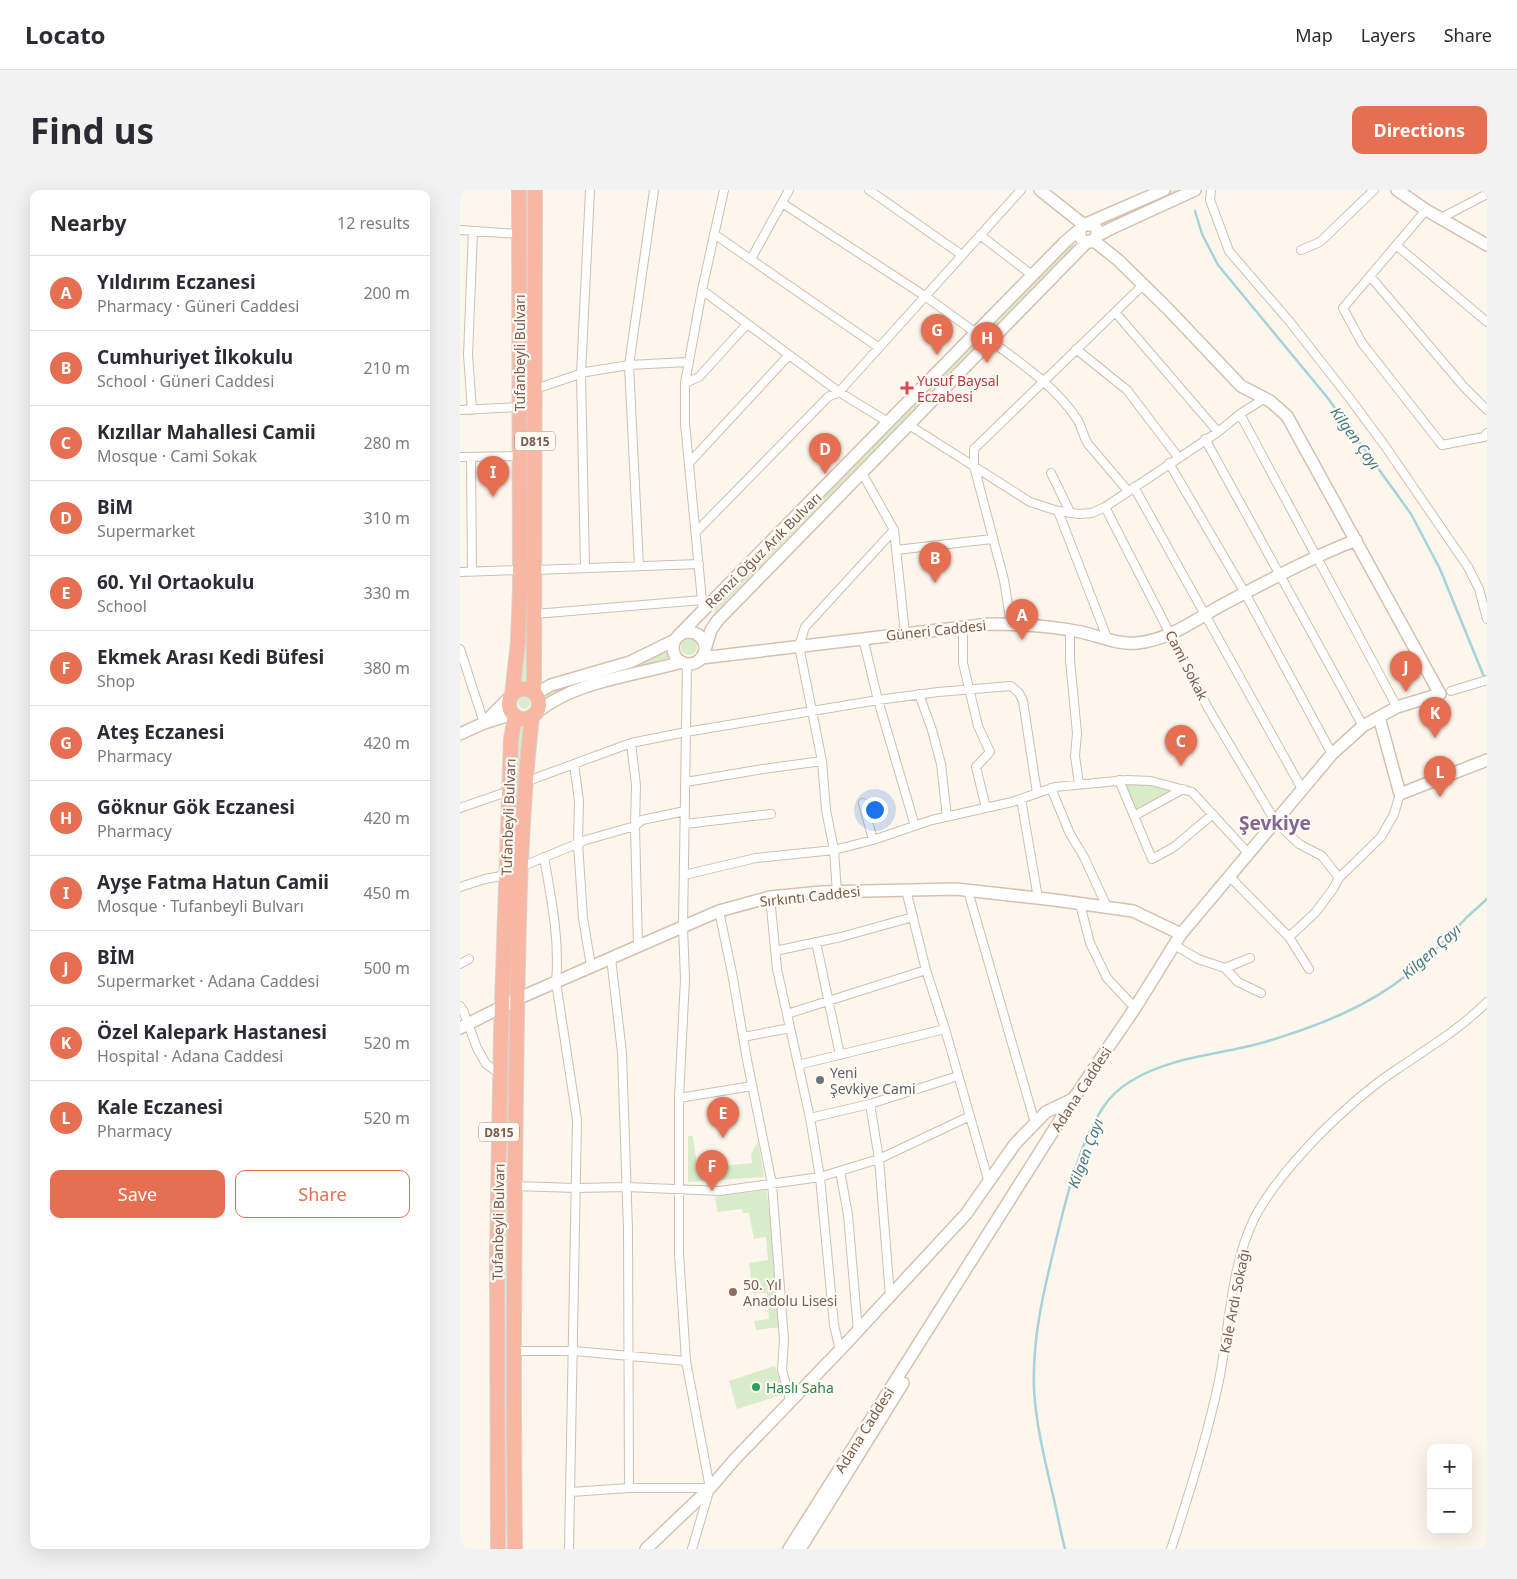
<!DOCTYPE html>
<meta charset="utf-8">
<style>
body{margin:0;font-family:"Noto Sans",sans-serif;background:#f2f2f3;color:#2b2b33}
.controls{position:absolute;right:15px;bottom:15px;display:grid;overflow:hidden;border-radius:10px;box-shadow:0 5px 20px #0002}
.controls button{width:45px;height:45px;display:grid;place-items:center;padding:0;border:0;border-bottom:1px solid #e1e1e2;background:#fff;color:#2b2b33;font:25px sans-serif}
.you{position:absolute;left:414px;top:619px;width:18px;height:18px;margin:-12px;border:4px solid #fff;border-radius:50%;background:#1a73e8;box-shadow:0 0 0 8px #1a73e833}
.badge{display:grid;place-items:center;width:32px;height:32px;border-radius:50%;background:#e76f51;color:#fff;font-size:16px;font-weight:700}
.pin{position:absolute;translate:-50% -41px;filter:drop-shadow(0 1px 2px #0008)}
.pin::after{content:'';position:absolute;top:26px;width:18px;height:15px;background:inherit;clip-path:polygon(0 0,100% 0,50% 100%)}
.list{margin:0;padding:0;list-style:none}
h2{display:flex;justify-content:space-between;align-items:center;height:65px;margin:0;padding:0 20px;font-size:21px}
h2 small{font-size:16px;font-weight:400;color:#7c7c81}
.list li{display:grid;grid-template-columns:32px 1fr auto;gap:15px;align-items:center;box-sizing:border-box;height:75px;padding:0 20px;border-top:1px solid #e1e1e2}
.list b{display:block;font-size:19px;white-space:nowrap}
.list p{margin:0;font-size:16px;white-space:nowrap;color:#7c7c81}
.list em{font-size:16px;font-style:normal;color:#7c7c81}
.actions{display:flex;gap:10px;padding:15px 20px}
.actions a{flex:1;padding:11px 0;border:1px solid #e76f51;border-radius:10px;text-align:center;font-size:18px;color:#e76f51}
.actions .main{background:#e76f51;color:#fff}
.map{position:relative;flex:none;width:1027px;height:1359px;overflow:hidden;border-radius:10px}
header{display:flex;align-items:center;gap:30px;box-sizing:border-box;height:70px;padding:0 25px;background:#fff;border-bottom:1px solid #e1e1e2}
header strong{font-size:24px}
nav{display:flex;gap:28px;margin-inline-start:auto;font-size:18px}
.intro{display:flex;align-items:center;justify-content:space-between;box-sizing:border-box;height:120px;padding:0 30px}
h1{margin:0;font-size:35px}
.button{padding:12px 22px;border-radius:10px;background:#e76f51;color:#fff;font-size:18px;font-weight:700}
main{display:flex;gap:30px;padding:0 30px}
aside{flex:1;background:#fff;border-radius:10px;box-shadow:0 5px 20px #0002}
.map>svg:first-child{display:block}
.green{fill:#d8ecc9}
.lines{fill:none;stroke-linecap:round;stroke-linejoin:round}
.stream{stroke:#a5d3da;stroke-width:2.5}
.street-casing{stroke:#d1beb0;stroke-width:10}
.secondary-casing{stroke:#d6c0b0;stroke-width:14}
.highway-casing{stroke:#dad1cd;stroke-width:16}
.street{stroke:#fff;stroke-width:8}
.secondary{stroke:#fff;stroke-width:11}
.highway{stroke:#f7b7a3;stroke-width:14}
.health-dot{fill:#e0444e;stroke:#fffaf3;stroke-width:2}
.worship-dot{fill:#6b7280;stroke:#fffaf3;stroke-width:2}
.education-dot{fill:#8d6e63;stroke:#fffaf3;stroke-width:2}
.leisure-dot{fill:#2e9e5b;stroke:#fffaf3;stroke-width:2}
.labels{text-anchor:middle;dominant-baseline:central;stroke-width:4.5;stroke-linejoin:round;paint-order:stroke}
.shield{fill:#fffaf3;stroke:#a28b7f;stroke-width:1}
.shield-label{font-size:12px;font-weight:bold;fill:#7a5c4d}
.street-label{font-size:14px;fill:#7a5c4d;stroke:#fffaf3}
.health-label{font-size:14px;fill:#be3a42;stroke:#fffaf3;text-anchor:start}
.worship-label{font-size:14px;fill:#5b616d;stroke:#fffaf3;text-anchor:start}
.education-label{font-size:14px;fill:#785e54;stroke:#fffaf3;text-anchor:start}
.leisure-label{font-size:14px;fill:#27864d;stroke:#fffaf3;text-anchor:start}
.water-label{font-size:15px;font-style:italic;fill:#437c86;stroke:#fffaf3}
.district-label{font-size:19px;font-weight:bold;fill:#846695;stroke:#fffaf3}
</style>
<header>
<strong>Locato</strong>
<nav><a>Map</a><a>Layers</a><a>Share</a></nav>
</header>
<div class="intro"><h1>Find us</h1><a class="button">Directions</a></div>
<main>
<aside>
<h2>Nearby<small>12 results</small></h2>
<ul class="list">
<li><span class="badge">A</span><div><b>Yıldırım Eczanesi</b><p>Pharmacy · Güneri Caddesi</p></div><em>200 m</em></li>
<li><span class="badge">B</span><div><b>Cumhuriyet İlkokulu</b><p>School · Güneri Caddesi</p></div><em>210 m</em></li>
<li><span class="badge">C</span><div><b>Kızıllar Mahallesi Camii</b><p>Mosque · Cami Sokak</p></div><em>280 m</em></li>
<li><span class="badge">D</span><div><b>BiM</b><p>Supermarket</p></div><em>310 m</em></li>
<li><span class="badge">E</span><div><b>60. Yıl Ortaokulu</b><p>School</p></div><em>330 m</em></li>
<li><span class="badge">F</span><div><b>Ekmek Arası Kedi Büfesi</b><p>Shop</p></div><em>380 m</em></li>
<li><span class="badge">G</span><div><b>Ateş Eczanesi</b><p>Pharmacy</p></div><em>420 m</em></li>
<li><span class="badge">H</span><div><b>Göknur Gök Eczanesi</b><p>Pharmacy</p></div><em>420 m</em></li>
<li><span class="badge">I</span><div><b>Ayşe Fatma Hatun Camii</b><p>Mosque · Tufanbeyli Bulvarı</p></div><em>450 m</em></li>
<li><span class="badge">J</span><div><b>BİM</b><p>Supermarket · Adana Caddesi</p></div><em>500 m</em></li>
<li><span class="badge">K</span><div><b>Özel Kalepark Hastanesi</b><p>Hospital · Adana Caddesi</p></div><em>520 m</em></li>
<li><span class="badge">L</span><div><b>Kale Eczanesi</b><p>Pharmacy</p></div><em>520 m</em></li>
</ul>
<div class="actions"><a class="main">Save</a><a>Share</a></div>
</aside>
<div class="map">
<svg width="1027" height="1359" viewBox="0 0 1027 1359">
<rect width="100%" height="100%" fill="#fdf6ec"/>
<!-- green -->
<path class="green" d="M65,0h1l4,80v414l-10,-1z
M715,0h4l-77,38 -2,-5z
M613,53l4,2 -362,367 -2,-3z
M221 457a8 8 0 1 1 16 0a8 8 0 1 1-16 0Z
M206,461l2,7 -99,29 -14,6 -14,10 -2,-11 98,-28z
M58 513a6 6 0 1 1 12 0a6 6 0 1 1-12 0Z
M57,534l9,1 -15,264h-3z
M677,592l23,4 15,5 -39,21 -13,-27z
M47,831h2l-2,91 2,19v418h-4l-2,-254z
M228,946h5l4,30 6,2 49,-5 -1,-9 7,-13 6,36 -76,5z
M306,1000l7,45 7,92 -24,3 -2,-9 15,-2 -2,-26h-14l-4,-30 19,-3 -2,-23 -12,2 -5,-26h-6l-1,-4 -24,3 -3,-15z
M315,1176l9,28 -47,15 -8,-28z"/>
<g class="lines">
<!-- stream -->
<path class="stream" d="M735,21l7,23 16,31 109,132 84,117 29,55 47,115
M605,1359c-5,-19 -8,-38 -13,-58 -8,-34 -16,-67 -18,-102 -2,-56 12,-107 25,-161 9,-37 22,-87 43,-119 7,-11 17,-21 29,-28 41,-25 89,-26 134,-39 50,-15 103,-35 143,-68 22,-17 40,-37 59,-57 6,-6 13,-11 20,-18"/>
<defs>
<path id="street" d="M409,0l93,65
M751,0l-1,10 19,51 61,71 61,78 34,46 83,121 11,22 8,30
M322,13l143,93 51,37
M966,20l-83,98 19,35 80,102 42,-8 3,-4
M981,28l46,-24
M0,40l59,4
M254,44l164,113
M520,45l52,40
M936,55l91,77
M841,60l19,-8 54,-52
M291,69l38,-69
M910,86l94,111 23,23
M242,100l137,102 49,30
M655,122l103,120
M531,151c31,23 64,45 86,78 5,8 6,17 11,25l40,47
M616,159l51,41 51,67
M225,193l14,-6 48,-53
M75,199l51,-17 43,-7 59,-3
M0,220l59,-3
M12,220l-4,-55 5,-124
M780,224l157,293
M449,235l121,77 28,9 21,3 13,-1 13,-6 113,-75 22,-18 25,-16
M745,249l158,287
M0,267l59,-1
M11,267l1,115
M230,272l99,-107
M709,273l76,130 87,161
M402,283l32,57 11,103
M591,283l19,39
M674,297l168,302
M645,317l103,201 67,113 24,23 23,12 17,22
M598,321l50,129
M236,342l132,-135 11,-5 182,-202
M436,360l96,-11
M179,376l-10,-201 25,-175
M125,378l-4,-194 9,-184
M75,380l164,-6
M0,382l60,-2
M243,421l-18,-188v-40l17,-93 22,-100
M75,424l167,-14
M551,434l-7,-44 -30,-114v-17l169,-164
M503,436v37l15,63 12,26 -14,15 10,41
M610,440v30l7,73 -2,23 4,28
M403,448l15,62 37,126
M0,459l24,74
M227,474l-4,263 2,52 -6,119v156l7,107 24,127 -18,61
M991,501l36,-11
M459,504l13,36 9,34 6,53
M171,553l5,42 -1,41 3,120
M114,574l5,37 -1,42 5,75 8,48
M659,590l33,79 22,-12 39,-33
M65,592l106,-39 55,-11 192,-32 60,-8 73,-6 8,7 4,8 14,92
M226,592l77,-13 59,-8
M591,598l19,46 14,23 23,50
M561,609l17,99
M403,613l10,37
M0,618l49,-17
M674,626l49,-27
M225,634l86,-10
M84,667c7,41 16,83 12,125l21,138 -8,429
M61,677l65,-27 49,-14 7,-6 43,-9
M224,685l72,-17 78,-8 39,-10 59,-20 80,-18 43,-15 72,-7 24,1 41,11 57,62
M769,686l60,61 20,32
M0,697l25,-8 21,-4
M446,700l20,80 19,59 44,154
M508,701l67,232
M377,702l-3,-42 -8,-40 -4,-49 -23,-115 6,-19 89,-97
M310,707l7,72 33,149 10,59 14,148 6,25
M620,714l10,39 17,35 28,30
M259,721l13,62 15,87 25,124 12,156 -2,30 9,32
M829,747l26,-24 18,-24 6,-11 42,-41 13,-23 6,-20
M356,752l24,113
M713,754l25,15 27,9 25,-10
M315,761l66,-14 72,-20
M151,768l11,95 6,176 1,259
M0,774l9,-5
M765,778l13,14 23,11
M0,816l3,4 14,38 9,16 14,10
M327,824l139,-44
M283,847l47,-9
M338,875l147,-36
M219,908l73,-12
M410,914l9,55 11,137
M350,928l60,-14 88,-28
M380,981l8,44 10,116
M54,996l62,2 51,-1 93,4 100,-14 59,-18 91,-43
M54,1161h60l112,10
M111,1302l58,-4h81
M711,1359c18,-54 35,-108 47,-164 12,-54 11,-114 36,-166 15,-30 41,-59 64,-83 23,-23 48,-46 75,-64 32,-22 66,-42 94,-70"/>
<path id="secondary" d="M580,0l44,35
M937,0l29,20 61,35
M628,33l76,-33
M637,46v-7l-4,-4h-9c-5,4 -6,9 -2,15l9,2 6,-6 13,-7 85,-39
M213 458a16 16 0 1 1 32 0a16 16 0 1 1-32 0Z
M218,446l387,-394 15,-13
M244,463l7,-23 7,-10 369,-378
M241,468l289,-34c31,0 61,2 91,8 18,4 37,13 56,11 32,-3 58,-23 85,-38 44,-23 88,-47 134,-65
M75,504l16,-9 79,-23 45,-22
M77,522c41,-32 96,-36 145,-50
M919,527l21,77 87,-34
M25,532l25,-25
M0,544l24,-11 29,-9
M0,838l57,-29 202,-88 51,-14 52,-5 134,-3 99,11 78,11 48,23
M186,1359l64,-61 25,-29 105,-109 126,-136 49,-70 31,-32 27,-13
M329,1359l285,-451 61,-90 46,-74 151,-180 31,-28 34,-19 43,-13 -153,-278 -17,-15 -29,-15 -74,-78 -49,-48 -25,-20
M340,1359l103,-166"/>
<path id="highway" d="M49 514a15 15 0 1 1 30 0a15 15 0 1 1-30 0Z
M74,502l1,-502
M52,505l6,-53 2,-52 -1,-400
M38,1359l-1,-296 4,-219 10,-295 4,-23
M55,1359c-2,-155 -1,-310 1,-465 2,-122 2,-246 16,-368"/>
</defs>
<!-- street casing -->
<use href="#street" class="street-casing"/>
<!-- secondary casing -->
<use href="#secondary" class="secondary-casing"/>
<!-- highway casing -->
<use href="#highway" class="highway-casing"/>
<!-- street -->
<use href="#street" class="street"/>
<!-- secondary -->
<use href="#secondary" class="secondary"/>
<!-- highway -->
<use href="#highway" class="highway"/>
</g>
<!-- markers -->
<path class="health-dot" d="M444.5 190.5h5v5h5v5h-5v5h-5v-5h-5v-5h5z"/>
<circle class="worship-dot" cx="360" cy="890" r="5"/>
<circle class="education-dot" cx="273" cy="1102" r="5"/>
<circle class="leisure-dot" cx="296" cy="1197" r="5"/>
<g class="labels">
<!-- shield labels -->
<g class="shield">
<rect x="55" y="241.5" width="40" height="19" rx="4"/>
<rect x="19" y="932.5" width="40" height="19" rx="4"/>
</g>
<g class="shield-label">
<text x="75" y="251">D815</text>
<text x="39" y="942">D815</text>
</g>
<!-- street labels -->
<g class="street-label">
<text transform="translate(59 163) rotate(-90)">Tufanbeyli Bulvarı</text>
<text transform="translate(303 360) rotate(-45)">Remzi Oğuz Arık Bulvarı</text>
<text transform="translate(476 440) rotate(-6)">Güneri Caddesi</text>
<text transform="translate(727 475) rotate(63)">Cami Sokak</text>
<text transform="translate(48 627) rotate(-88)">Tufanbeyli Bulvarı</text>
<text transform="translate(350 706) rotate(-6)">Sırkıntı Caddesi</text>
<text transform="translate(621 899) rotate(-57)">Adana Caddesi</text>
<text transform="translate(38 1032) rotate(-89)">Tufanbeyli Bulvarı</text>
<text transform="translate(774 1111) rotate(-79)">Kale Ardı Sokağı</text>
<text transform="translate(404 1240) rotate(-58)">Adana Caddesi</text>
</g>
<!-- health labels -->
<g class="health-label">
<text x="457" y="190">Yusuf Baysal<tspan x="457" dy="16">Eczabesi</tspan></text>
</g>
<!-- worship labels -->
<g class="worship-label">
<text x="370" y="882">Yeni<tspan x="370" dy="16">Şevkiye Cami</tspan></text>
</g>
<!-- education labels -->
<g class="education-label">
<text x="283" y="1094">50. Yıl<tspan x="283" dy="16">Anadolu Lisesi</tspan></text>
</g>
<!-- leisure labels -->
<g class="leisure-label">
<text x="306" y="1197">Haslı Saha</text>
</g>
<!-- water labels -->
<g class="water-label">
<text transform="translate(896 248) rotate(54)">Kilgen Çayı</text>
<text transform="translate(971 761) rotate(-42)">Kilgen Çayı</text>
<text transform="translate(625 963) rotate(-69)">Kilgen Çayı</text>
</g>
<!-- district labels -->
<g class="district-label">
<text x="815" y="633">Şevkiye</text>
</g>
</g>
</svg>
<div class="controls">
<button>+</button>
<button>−</button>
</div>
<div class="you"></div>
<div class="pin badge" style="left:562px;top:450px">A</div>
<div class="pin badge" style="left:475px;top:393px">B</div>
<div class="pin badge" style="left:721px;top:576px">C</div>
<div class="pin badge" style="left:365px;top:284px">D</div>
<div class="pin badge" style="left:263px;top:948px">E</div>
<div class="pin badge" style="left:252px;top:1001px">F</div>
<div class="pin badge" style="left:477px;top:165px">G</div>
<div class="pin badge" style="left:527px;top:173px">H</div>
<div class="pin badge" style="left:33px;top:307px">I</div>
<div class="pin badge" style="left:946px;top:502px">J</div>
<div class="pin badge" style="left:975px;top:548px">K</div>
<div class="pin badge" style="left:980px;top:607px">L</div>
</div>
</main>
